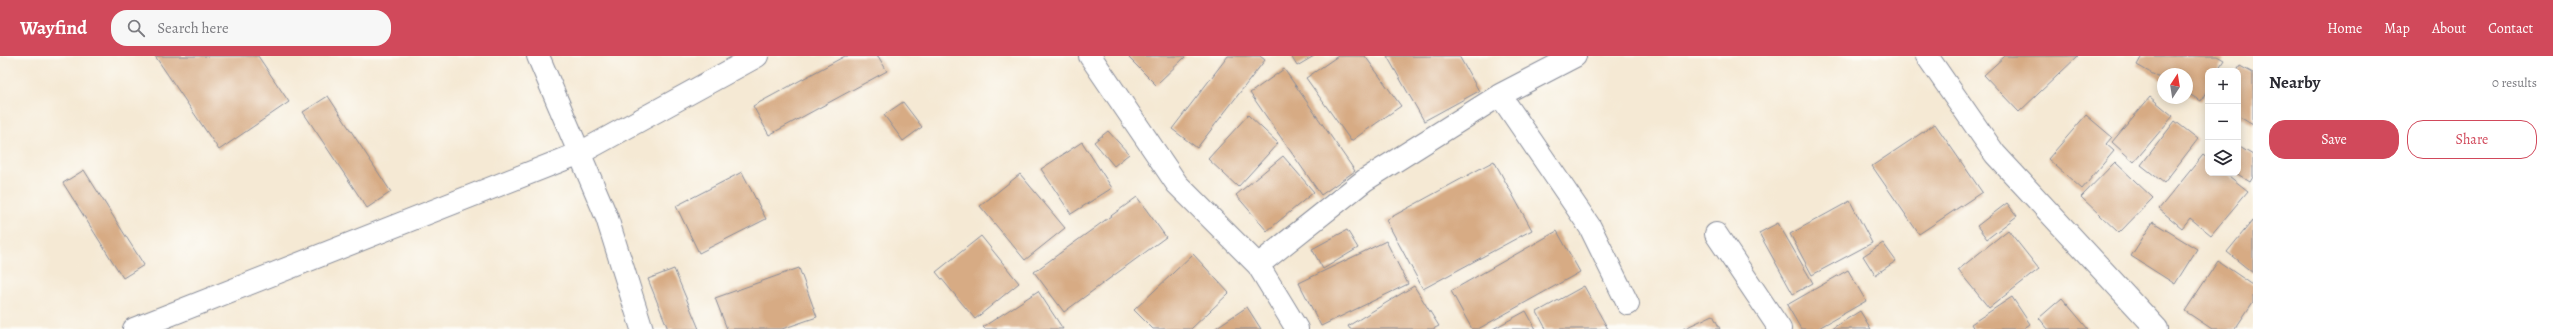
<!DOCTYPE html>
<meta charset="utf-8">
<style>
body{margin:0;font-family:Alegreya,serif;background:#f7f7f7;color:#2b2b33}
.controls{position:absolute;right:12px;top:12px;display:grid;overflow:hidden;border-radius:8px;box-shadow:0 2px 10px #0003}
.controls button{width:36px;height:36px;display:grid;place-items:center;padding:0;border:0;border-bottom:1px solid #e1e1e2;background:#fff;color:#2b2b33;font:20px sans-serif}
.compass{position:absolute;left:2157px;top:12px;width:36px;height:36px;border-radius:50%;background:#fff;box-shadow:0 2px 10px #0003;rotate:12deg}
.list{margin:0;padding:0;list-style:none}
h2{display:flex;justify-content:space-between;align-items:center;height:52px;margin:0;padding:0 16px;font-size:17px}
h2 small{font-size:13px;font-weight:400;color:#7c7c81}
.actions{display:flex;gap:8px;padding:12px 16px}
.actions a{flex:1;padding:9px 0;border:1px solid #d1495b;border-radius:16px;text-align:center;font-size:14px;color:#d1495b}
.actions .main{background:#d1495b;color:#fff}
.icon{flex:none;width:22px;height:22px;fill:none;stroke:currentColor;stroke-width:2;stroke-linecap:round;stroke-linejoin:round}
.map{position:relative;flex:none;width:2253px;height:273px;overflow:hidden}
header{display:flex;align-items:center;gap:24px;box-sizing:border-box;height:56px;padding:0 20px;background:#d1495b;color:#fff}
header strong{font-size:19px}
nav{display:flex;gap:22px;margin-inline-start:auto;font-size:14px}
.search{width:280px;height:36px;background:#f7f7f7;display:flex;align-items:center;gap:10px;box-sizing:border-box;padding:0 14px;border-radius:16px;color:#7c7c81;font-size:15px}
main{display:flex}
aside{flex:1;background:#fff}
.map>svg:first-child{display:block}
.building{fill:#d7ab84}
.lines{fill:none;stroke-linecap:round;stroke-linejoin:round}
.minor-casing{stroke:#888c99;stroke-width:24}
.tertiary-casing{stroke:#888c99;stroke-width:24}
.minor{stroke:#fff;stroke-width:22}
.tertiary{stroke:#fff;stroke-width:22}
</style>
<header>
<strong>Wayfind</strong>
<div class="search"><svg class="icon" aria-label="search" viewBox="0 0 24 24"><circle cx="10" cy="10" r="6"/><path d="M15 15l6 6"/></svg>Search here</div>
<nav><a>Home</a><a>Map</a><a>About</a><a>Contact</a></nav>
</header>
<main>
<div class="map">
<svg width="2253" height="273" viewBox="0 0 2253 273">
<rect width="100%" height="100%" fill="#fdfcf7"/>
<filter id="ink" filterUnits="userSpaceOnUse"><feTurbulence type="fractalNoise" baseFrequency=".025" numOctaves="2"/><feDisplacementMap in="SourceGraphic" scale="8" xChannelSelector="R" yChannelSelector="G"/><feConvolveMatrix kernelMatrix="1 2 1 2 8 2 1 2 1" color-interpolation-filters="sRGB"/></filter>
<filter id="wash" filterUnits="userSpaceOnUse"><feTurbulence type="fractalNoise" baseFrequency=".012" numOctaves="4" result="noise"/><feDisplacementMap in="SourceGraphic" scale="16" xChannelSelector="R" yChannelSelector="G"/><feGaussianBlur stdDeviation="0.9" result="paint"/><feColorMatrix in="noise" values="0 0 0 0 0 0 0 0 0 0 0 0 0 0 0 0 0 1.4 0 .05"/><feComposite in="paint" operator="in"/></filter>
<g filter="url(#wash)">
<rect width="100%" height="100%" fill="#f5e9d4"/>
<g id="blocks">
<!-- building -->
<path class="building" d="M155,0h103l31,46 -70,48z
M845,0h33l9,15 -118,64 -16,-29z
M1131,0h55l-30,29 -27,-27z
M1228,0h32l5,4 -68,88 -25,-19z
M1291,0h23l-17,10z
M1338,0h27l36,50 -50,35 -45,-63z
M1387,0h72l20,35 -55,30z
M2005,0h73l-59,56 -35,-37z
M2142,0h75l7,4 -7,11h-9v17l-7,13 -14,-8v-19h-24v6l-26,-15z
M2240,10l13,7v52l-15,-9 -1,-45z
M1284,13l71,102 -34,24 -71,-102z
M328,40l63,96 -24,16 -64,-96z
M2150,41l23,19 -39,46 -22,-20z
M903,46l19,25 -19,14 -19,-26z
M1248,59l30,28 -40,44 -30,-28z
M2086,59l26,22 -6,7 8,7 -32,38 -34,-30z
M2175,65l23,18 -34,44 -23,-18z
M1935,68l47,68 -63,42 -47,-68z
M1108,75l21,23 -15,12 -20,-24z
M1082,86l30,46 -41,26 -30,-45z
M2238,90l15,9v22l-3,5 -14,-9h2z
M2203,99l5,4v14h17l23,18 -37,44 -21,-17 -8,10 -23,-19z
M1283,100l31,36 -47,39 -31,-36z
M1494,105l38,69 -109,59 -37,-69z
M2115,106l38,36 -34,35 -38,-36z
M84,114l60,95 -21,13 -60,-95z
M742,116l24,47 -67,34 -23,-47z
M1020,118l45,54 -40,32 -45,-54z
M1137,141l29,40 -102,75 -30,-40z
M1850,145l22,42 -60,32 -22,-41z
M2007,147l10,13 -30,23 -10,-13z
M2253,164v53l-26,-21z
M2153,166l44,27 -22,35 -44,-28z
M1778,167l35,60 -20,11 -34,-61z
M1347,174l11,18 -35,21 -11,-20z
M2008,174l31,39 -50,39 -31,-38z
M1557,175l23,41 -102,57h-6l-21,-38z
M981,180l38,47 -44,36 -39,-47z
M1386,185l22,43 -87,42 -22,-43z
M1883,187l13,18 -21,14 -12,-19z
M1193,198l36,39 -38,36h-38l-19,-19z
M2218,205l35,24v17l-18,27h-23l-27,-18z
M799,212l18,49 -35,12h-55l-12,-31z
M674,213l25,60h-31l-20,-50z
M1848,214l18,31 -49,28h-16l-14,-24z
M1414,230l25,40 -6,3h-83l-2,-3z
M1584,230l24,43h-62l-9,-17z
M1038,235l25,38h-78l-2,-2z
M2012,241l18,27 -7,5h-49l-3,-5z
M2062,242l26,31h-40l-9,-11z
M1247,251l14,22h-47z
M1526,255l10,18h-43z
M1860,255l11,18h-40z
M1713,259l7,14h-37z"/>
</g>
</g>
<g filter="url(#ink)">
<use href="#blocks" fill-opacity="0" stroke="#888c99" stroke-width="1"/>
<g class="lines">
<defs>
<path id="minor" d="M538,0l69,162 35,111
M1090,0l87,128 81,81 39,64
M1500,39l90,132 38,77
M1716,178l64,95
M1258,209l107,-85 135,-85 75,-39"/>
<path id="tertiary" d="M1927,0l68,98 162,175
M134,273l446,-176 177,-97"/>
</defs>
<!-- minor casing -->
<use href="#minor" class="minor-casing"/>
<!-- tertiary casing -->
<use href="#tertiary" class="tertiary-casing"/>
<!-- minor -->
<use href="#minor" class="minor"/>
<!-- tertiary -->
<use href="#tertiary" class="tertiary"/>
</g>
</g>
</svg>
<div class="controls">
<button>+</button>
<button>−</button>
<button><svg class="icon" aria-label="layers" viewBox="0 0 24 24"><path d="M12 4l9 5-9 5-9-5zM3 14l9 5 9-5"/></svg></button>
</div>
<svg class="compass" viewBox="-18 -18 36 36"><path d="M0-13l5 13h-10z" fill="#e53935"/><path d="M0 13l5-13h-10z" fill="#7c7c81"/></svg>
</div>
<aside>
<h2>Nearby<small>0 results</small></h2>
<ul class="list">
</ul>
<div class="actions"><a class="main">Save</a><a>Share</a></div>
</aside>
</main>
